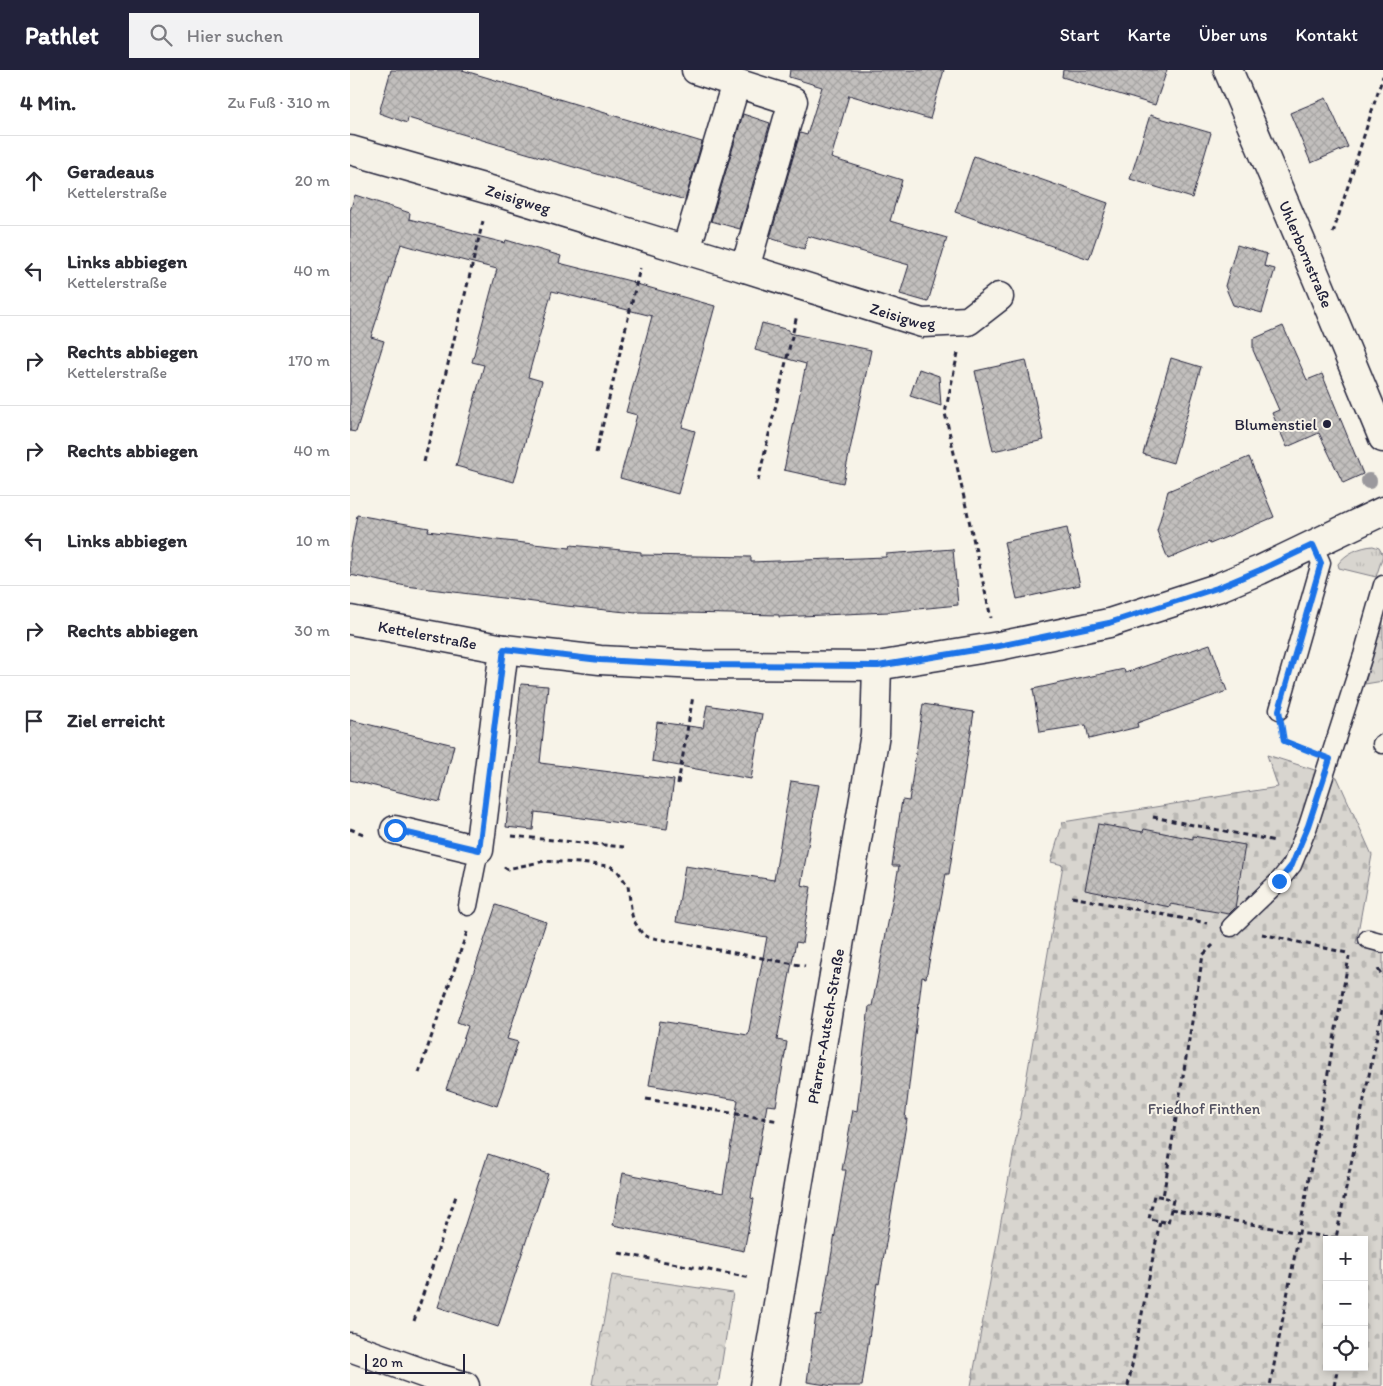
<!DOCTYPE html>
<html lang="de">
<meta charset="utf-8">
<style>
body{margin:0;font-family:Itim,sans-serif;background:#f2f2f3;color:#2b2b33}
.controls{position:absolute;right:15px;bottom:15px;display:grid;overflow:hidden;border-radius:0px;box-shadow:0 2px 8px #0003}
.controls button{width:45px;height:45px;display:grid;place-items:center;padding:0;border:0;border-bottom:1px solid #e1e1e2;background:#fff;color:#2b2b33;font:25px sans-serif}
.scale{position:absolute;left:15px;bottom:12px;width:100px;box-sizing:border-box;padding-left:5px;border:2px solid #22223b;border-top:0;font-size:14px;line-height:18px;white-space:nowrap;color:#22223b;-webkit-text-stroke:4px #f7f3e8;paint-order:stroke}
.stop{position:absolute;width:15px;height:15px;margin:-11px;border:4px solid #1a73e8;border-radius:50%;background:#fff}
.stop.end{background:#1a73e8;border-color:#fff;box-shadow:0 1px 5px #0008}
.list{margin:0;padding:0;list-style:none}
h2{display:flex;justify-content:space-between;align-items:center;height:65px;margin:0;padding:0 20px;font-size:21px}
h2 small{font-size:16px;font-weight:400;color:#7c7c81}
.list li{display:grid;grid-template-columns:32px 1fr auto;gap:15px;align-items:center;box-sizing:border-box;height:90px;padding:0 20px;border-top:1px solid #e1e1e2}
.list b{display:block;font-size:19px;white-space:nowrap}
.list p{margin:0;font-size:16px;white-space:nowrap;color:#7c7c81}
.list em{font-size:16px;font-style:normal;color:#7c7c81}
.icon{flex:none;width:28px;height:28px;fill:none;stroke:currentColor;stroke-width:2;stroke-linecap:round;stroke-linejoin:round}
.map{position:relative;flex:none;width:1033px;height:1316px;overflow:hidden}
header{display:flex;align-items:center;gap:30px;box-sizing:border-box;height:70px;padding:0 25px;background:#22223b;color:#fff}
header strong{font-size:24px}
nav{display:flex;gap:28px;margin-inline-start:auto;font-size:18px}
.search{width:350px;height:45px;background:#f2f2f3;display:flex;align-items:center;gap:12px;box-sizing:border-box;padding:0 18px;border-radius:0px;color:#7c7c81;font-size:19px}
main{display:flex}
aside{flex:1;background:#fff}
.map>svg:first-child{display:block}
.grass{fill:url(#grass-tufts);stroke:#7d7c85}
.cemetery{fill:url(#cemetery-stones);stroke:#7d7c85;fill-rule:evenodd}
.park{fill:url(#park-crowns);stroke:#7d7c85}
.building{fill:url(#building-cross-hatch);stroke:#22223b}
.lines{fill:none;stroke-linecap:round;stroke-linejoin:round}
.lane-casing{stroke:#22223b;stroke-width:21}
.street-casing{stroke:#22223b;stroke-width:31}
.path{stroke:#22223b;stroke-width:3;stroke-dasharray:5 4;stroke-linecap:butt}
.lane{stroke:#f7f3e8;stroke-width:18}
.street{stroke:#f7f3e8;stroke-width:28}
.tree{fill:#9b999d}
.route{stroke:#1a73e8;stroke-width:6}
.poi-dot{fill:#22223b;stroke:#f7f3e8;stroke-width:2}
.labels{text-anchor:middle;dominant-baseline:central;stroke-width:4;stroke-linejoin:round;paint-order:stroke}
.street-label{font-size:16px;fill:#22223b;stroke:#f7f3e8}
.poi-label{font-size:16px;fill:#22223b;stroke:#f7f3e8;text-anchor:end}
.park-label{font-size:16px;fill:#504f60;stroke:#f7f3e8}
</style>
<header>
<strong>Pathlet</strong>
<div class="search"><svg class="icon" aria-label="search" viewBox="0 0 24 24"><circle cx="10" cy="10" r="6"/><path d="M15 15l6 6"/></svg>Hier suchen</div>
<nav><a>Start</a><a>Karte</a><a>Über uns</a><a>Kontakt</a></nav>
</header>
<main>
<aside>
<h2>4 Min.<small>Zu Fuß · 310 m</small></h2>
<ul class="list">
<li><svg class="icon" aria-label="ahead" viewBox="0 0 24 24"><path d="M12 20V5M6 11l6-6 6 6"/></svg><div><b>Geradeaus</b><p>Kettelerstraße</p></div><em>20 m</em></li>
<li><svg class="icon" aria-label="left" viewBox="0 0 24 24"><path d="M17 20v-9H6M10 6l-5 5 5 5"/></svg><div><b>Links abbiegen</b><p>Kettelerstraße</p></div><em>40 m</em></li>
<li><svg class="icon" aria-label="right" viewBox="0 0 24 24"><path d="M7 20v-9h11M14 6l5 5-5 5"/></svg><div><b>Rechts abbiegen</b><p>Kettelerstraße</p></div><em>170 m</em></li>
<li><svg class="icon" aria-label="right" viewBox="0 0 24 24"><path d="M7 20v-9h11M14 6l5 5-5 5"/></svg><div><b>Rechts abbiegen</b></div><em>40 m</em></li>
<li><svg class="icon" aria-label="left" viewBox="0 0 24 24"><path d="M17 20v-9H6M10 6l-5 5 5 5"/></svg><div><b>Links abbiegen</b></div><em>10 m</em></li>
<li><svg class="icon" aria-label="right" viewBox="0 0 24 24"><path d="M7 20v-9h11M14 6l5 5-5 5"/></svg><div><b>Rechts abbiegen</b></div><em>30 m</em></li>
<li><svg class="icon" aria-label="arrive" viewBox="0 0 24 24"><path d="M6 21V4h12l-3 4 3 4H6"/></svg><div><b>Ziel erreicht</b></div></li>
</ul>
</aside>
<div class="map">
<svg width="1033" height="1316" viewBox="0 0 1033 1316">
<defs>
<pattern id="grass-tufts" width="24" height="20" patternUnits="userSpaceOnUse" patternTransform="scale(1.25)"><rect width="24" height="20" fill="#d8d5cf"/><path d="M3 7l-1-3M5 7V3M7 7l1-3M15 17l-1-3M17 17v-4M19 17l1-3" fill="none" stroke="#b9b7b3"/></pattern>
<pattern id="cemetery-stones" width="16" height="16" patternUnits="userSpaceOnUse" patternTransform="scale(1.25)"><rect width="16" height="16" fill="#d8d5cf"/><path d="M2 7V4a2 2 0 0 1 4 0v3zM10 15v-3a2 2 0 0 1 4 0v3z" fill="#b9b7b3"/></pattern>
<pattern id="park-crowns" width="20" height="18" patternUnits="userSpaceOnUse" patternTransform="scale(1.25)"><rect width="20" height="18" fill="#d8d5cf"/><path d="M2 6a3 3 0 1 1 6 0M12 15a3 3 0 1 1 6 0" fill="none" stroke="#b9b7b3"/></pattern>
<pattern id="building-cross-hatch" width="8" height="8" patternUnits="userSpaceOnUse" patternTransform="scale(1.25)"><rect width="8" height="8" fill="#c2bfbd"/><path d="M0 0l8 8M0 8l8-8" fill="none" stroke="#a6a4a3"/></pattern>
</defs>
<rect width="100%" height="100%" fill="#f7f3e8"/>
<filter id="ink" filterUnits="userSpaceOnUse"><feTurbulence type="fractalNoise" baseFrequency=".02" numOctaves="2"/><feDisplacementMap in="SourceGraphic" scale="10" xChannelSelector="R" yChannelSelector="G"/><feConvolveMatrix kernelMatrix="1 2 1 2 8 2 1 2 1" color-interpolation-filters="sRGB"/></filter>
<g filter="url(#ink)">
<!-- grass -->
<path class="grass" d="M1023,476l6,2 4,7 -7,22 -37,-9 -1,-4c8,-11 22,-17 35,-18z"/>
<!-- cemetery -->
<path class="cemetery" d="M917,685l70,22 35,78 -16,88 27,10 -1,433h-411l48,-264 44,-257 -12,-3 12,-40 215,-35zM977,1170h37v127h-37z"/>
<!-- park -->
<path class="park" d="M1033,548v63l-18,3z
M262,1205l121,18 -15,93h-121l-5,-2z"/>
<!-- building -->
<path class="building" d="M41,0h71l240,72 -17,58 -277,-82 -1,5 -28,-10z
M440,0h154l-14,49 -81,-24 -18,63 71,22 -12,41 57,17 -19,64 -28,-8 9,-29 -101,-29 -4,13 -34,-11 30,-105 7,2 15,-48 -33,-10z
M713,0h104l-12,35 -93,-28z
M976,28l22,49 -37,16 -21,-50z
M393,44l27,9 -30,106 -29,-8z
M800,45l61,18 -19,65 -62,-19z
M624,86l134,47 -19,56 -134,-47z
M5,125l55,18 -1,6 96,24 1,-3 55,16 -2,7 75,19 -1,1 82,23 -33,121 13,4 -17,63 -58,-16 17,-63 -11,-3 26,-96 -100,-25 -24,86 14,4 -28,101 -58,-16 28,-101 -12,-3 25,-93 -75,-19 -21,-6 -30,93 13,4 -28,91 -6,-1v-220z
M887,175l30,9 -3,12 11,3 -13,44 -29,-8 -8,-19z
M412,253l27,7v3l82,17 -28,133 -59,-13 22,-106 -51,-14z
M933,256l24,54 15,-6 41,100 -20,9 -24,-50 -32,14 -15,-34 7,-3 -26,-60v-11z
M821,288l30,9 -28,96 -30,-9z
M676,290l18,80 -51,11 -18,-80z
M569,299l20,7 2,30 -31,-10z
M899,387l25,60 -64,27 -1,-2 -41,17 -11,-28 11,-40z
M7,445l72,13 -1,3 69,9 73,8 1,-3 70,7v3l110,2v5l135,-5v-3l67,-5 5,56 -70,7 -109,5v-2l-143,-3v1l-70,-7 -160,-20 -56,-11v-22z
M717,458l13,57 -63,14 -13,-57z
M860,574l17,47 -90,32 1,4 -49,12 -3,-14 -46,7 -7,-43 91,-20 1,4z
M171,614l27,2 -8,77 134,17 -7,49 -132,-17 -2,18 -27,-3z
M573,634l51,8 -25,162h-3l-20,104 -4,-1 -17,142h2l-28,165 -2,-1 -15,103h-29l-26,-4 9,-67 5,1 25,-146h-4l11,-60 4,1 12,-105h3l27,-140h-7l10,-66 7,1z
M357,635l55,9 -11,65 -99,-18 5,-39 46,6z
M0,650l104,25 -14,57 -90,-22z
M441,711l28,4 -18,100 10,2 -9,56 -6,-1 -19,98 10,2 -11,64 -9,-1 -16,93 3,1 -10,52 -131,-26 10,-52 100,20 15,-93 -89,-15 11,-64 88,14 19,-98 -91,-15 9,-56 89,14z
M748,754l45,8 1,-3 49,10v-3l52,9 -10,63 -6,6 -59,-10v3l-85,-17z
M146,835l50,17 -39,117 11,3 -21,64 -51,-17 22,-63 -11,-4z
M138,1084l60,20 -50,153 -60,-20z"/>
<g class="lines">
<defs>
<path id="lane" d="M929,640l42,-147 -8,-18
M1032,674h1
M118,836l11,-56
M881,857l48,-46 13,-16 16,-39 55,-171 20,-70
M1018,869l15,4"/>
<g id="street">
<path d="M346,0l97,31 -48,167 -59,-18 50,-167"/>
<path id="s1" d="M878,0l89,209 66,159"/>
<path id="s2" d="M0,80l140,40 196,60"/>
<path id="s3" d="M395,198l177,55 46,-2 31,-24"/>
<path id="s4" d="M0,550l154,29 96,11 98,5 179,1 122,-20 110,-23 108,-35 43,-18 123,-59"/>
<path d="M45,760l84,20 25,-201"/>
<path d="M0,1277l84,30 31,9"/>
<path id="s5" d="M414,1316l111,-652 2,-68"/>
</g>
</defs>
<!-- lane casing -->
<use href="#lane" class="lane-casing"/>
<!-- street casing -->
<use href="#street" class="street-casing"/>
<!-- path -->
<path class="path" d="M983,163l50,-157
M608,283l-13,60 46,205
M246,383l44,-185
M74,392l59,-241
M408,411l39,-166
M933,665l1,6 21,8
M328,714l15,-88
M803,747l122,24
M0,759l16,6
M162,766l112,11
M154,797l3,2 38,-8 34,2 31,3 7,4 11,16 4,29 2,6 9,14 5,2 157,29
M722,827l135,26
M912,864l85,19
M1028,899l5,8
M69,1003l48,-141
M296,1029l133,22
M821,1139l128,24 -29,153
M810,1151l8,2 5,-23 -10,-3
M986,1168l-37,-5 50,-276
M992,1170l-6,-2 47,-232
M269,1183l132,25
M64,1251l43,-128
M778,1316l32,-165 -11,-2 5,-24 9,2 40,-242 10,-10
M984,1316l4,-19"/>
<!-- lane -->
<use href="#lane" class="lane"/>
<!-- street -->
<use href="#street" class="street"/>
</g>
<!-- trees -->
<circle class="tree" cx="1019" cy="411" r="8"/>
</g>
<g class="lines" filter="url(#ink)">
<!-- route -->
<path class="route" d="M45,760l84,20 25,-201 96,11 98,5 180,1 121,-20 110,-23 108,-35 43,-18 53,-25 8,18 -42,147 5,31 46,18 -22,67 -8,19 -8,20 -13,16"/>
</g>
<!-- markers -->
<circle class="poi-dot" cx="977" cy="354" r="5"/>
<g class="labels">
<!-- street labels -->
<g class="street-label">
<text stroke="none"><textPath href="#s2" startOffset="175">Zeisigweg</textPath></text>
<text stroke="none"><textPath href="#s1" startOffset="200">Uhlerbornstraße</textPath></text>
<text stroke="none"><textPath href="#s3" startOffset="165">Zeisigweg</textPath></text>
<text stroke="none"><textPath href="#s4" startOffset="79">Kettelerstraße</textPath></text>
<text stroke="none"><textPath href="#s5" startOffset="365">Pfarrer-Autsch-Straße</textPath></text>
</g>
<!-- poi labels -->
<g class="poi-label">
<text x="967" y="354">Blumenstiel</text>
</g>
<!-- park labels -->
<g class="park-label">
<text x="854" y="1038">Friedhof Finthen</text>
</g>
</g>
</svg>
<div class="controls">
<button>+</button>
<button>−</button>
<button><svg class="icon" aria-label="locate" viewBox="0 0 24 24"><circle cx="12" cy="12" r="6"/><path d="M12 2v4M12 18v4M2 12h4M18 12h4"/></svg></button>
</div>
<div class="scale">20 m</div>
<div class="stop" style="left:45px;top:760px"></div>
<div class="stop end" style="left:929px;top:811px"></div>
</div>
</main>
